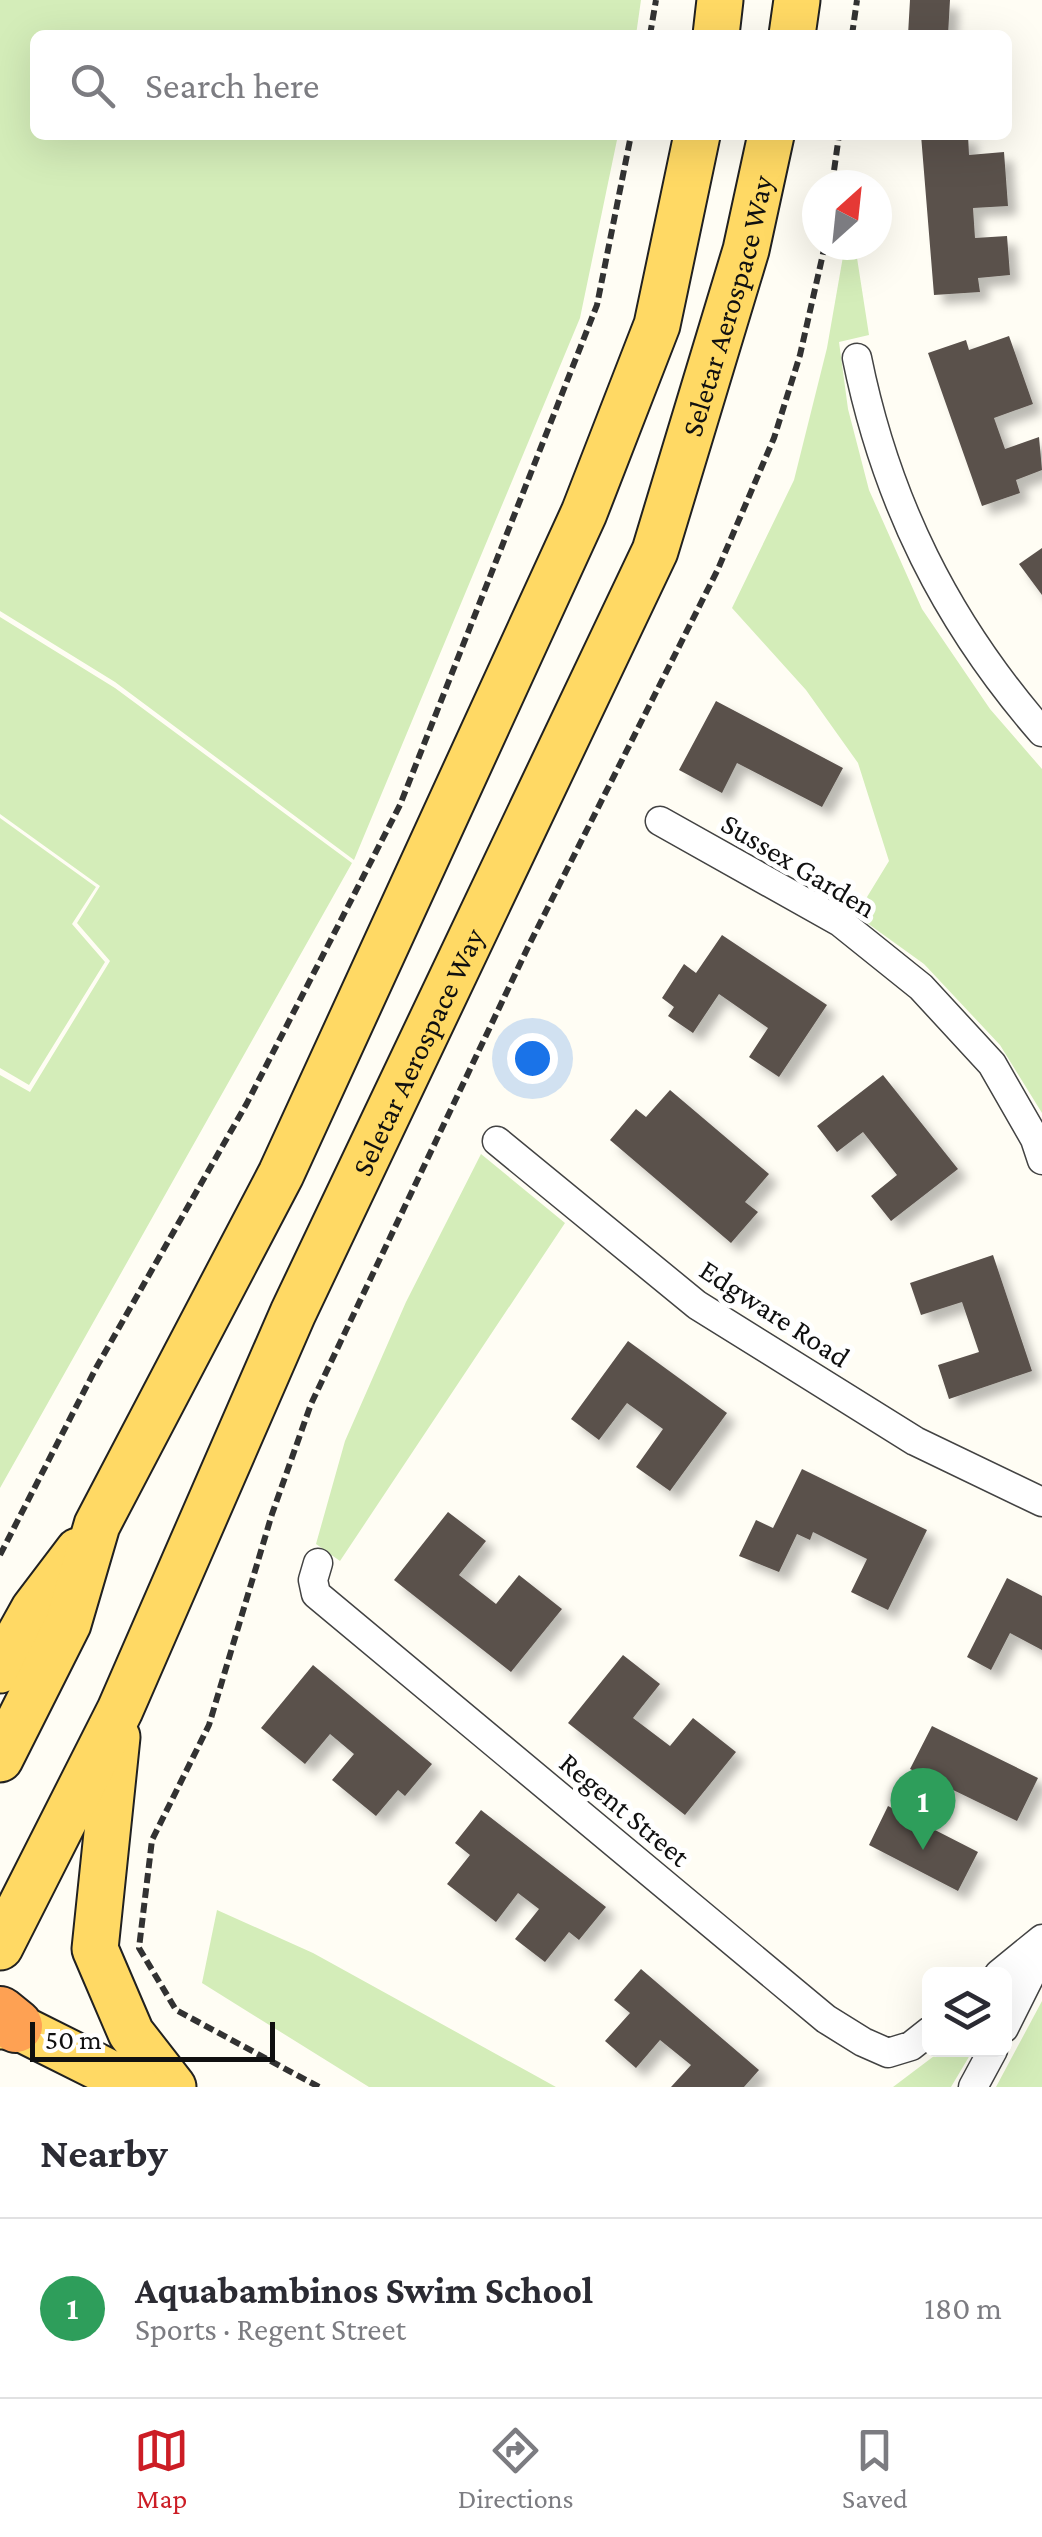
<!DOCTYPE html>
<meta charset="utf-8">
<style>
body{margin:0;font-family:"Crimson Pro",serif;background:#f2f2f3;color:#2b2b33}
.controls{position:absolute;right:30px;bottom:30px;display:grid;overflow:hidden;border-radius:15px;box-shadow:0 10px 40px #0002}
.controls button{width:90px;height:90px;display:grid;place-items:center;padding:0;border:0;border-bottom:2px solid #e1e1e2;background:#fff;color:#2b2b33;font:50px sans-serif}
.compass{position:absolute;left:802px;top:170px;width:90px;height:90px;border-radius:50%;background:#fff;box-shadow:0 10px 40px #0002;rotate:27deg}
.scale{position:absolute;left:30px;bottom:25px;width:245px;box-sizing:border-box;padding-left:10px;border:5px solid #101010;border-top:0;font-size:28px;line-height:35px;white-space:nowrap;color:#101010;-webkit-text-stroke:8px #fff;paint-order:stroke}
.you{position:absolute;left:532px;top:1058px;width:35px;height:35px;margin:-25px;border:8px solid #fff;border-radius:50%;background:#1a73e8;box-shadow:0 0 0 15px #1a73e833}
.badge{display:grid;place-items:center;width:65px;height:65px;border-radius:50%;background:#cc1d25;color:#fff;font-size:32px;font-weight:700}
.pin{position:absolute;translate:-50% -82px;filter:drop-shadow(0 2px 5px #0008)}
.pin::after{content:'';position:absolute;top:52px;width:35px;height:30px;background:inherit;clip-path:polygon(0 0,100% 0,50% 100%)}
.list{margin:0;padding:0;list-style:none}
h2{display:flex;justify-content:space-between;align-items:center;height:130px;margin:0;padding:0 40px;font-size:42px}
h2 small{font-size:32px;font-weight:400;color:#7c7c81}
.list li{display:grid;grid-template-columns:65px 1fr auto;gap:30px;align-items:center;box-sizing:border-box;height:180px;padding:0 40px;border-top:2px solid #e1e1e2}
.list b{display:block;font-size:38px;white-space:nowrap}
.list p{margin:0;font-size:32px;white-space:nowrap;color:#7c7c81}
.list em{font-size:32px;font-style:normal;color:#7c7c81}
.icon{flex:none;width:55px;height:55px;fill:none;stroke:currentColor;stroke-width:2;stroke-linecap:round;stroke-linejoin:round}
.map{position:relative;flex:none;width:1042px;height:2087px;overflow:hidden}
.search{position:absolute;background:#fff;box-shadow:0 10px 40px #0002;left:30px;right:30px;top:30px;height:110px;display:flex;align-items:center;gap:25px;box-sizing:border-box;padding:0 35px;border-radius:15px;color:#7c7c81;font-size:38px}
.sheet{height:310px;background:#fff}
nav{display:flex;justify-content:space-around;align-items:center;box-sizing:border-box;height:140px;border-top:2px solid #e1e1e2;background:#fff;font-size:28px;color:#7c7c81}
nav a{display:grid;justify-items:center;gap:5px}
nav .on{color:#cc1d25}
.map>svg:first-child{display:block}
.green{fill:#d4edb9}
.building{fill:#5a514c;filter:url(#shadow)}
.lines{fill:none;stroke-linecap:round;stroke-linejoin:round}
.minor-casing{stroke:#434343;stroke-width:31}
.primary-casing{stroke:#212121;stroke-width:49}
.motorway-casing{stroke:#212121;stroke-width:56}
.path{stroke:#323232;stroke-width:6;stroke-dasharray:10 5;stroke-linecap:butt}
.minor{stroke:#fff;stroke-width:28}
.primary{stroke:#ffd964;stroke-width:45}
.motorway{stroke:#fea153;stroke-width:52}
.labels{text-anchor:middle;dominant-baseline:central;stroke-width:10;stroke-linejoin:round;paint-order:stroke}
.street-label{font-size:30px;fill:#101010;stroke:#fff}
</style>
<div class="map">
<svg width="1042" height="2087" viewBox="0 0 1042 2087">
<defs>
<filter id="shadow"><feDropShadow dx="9" dy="9" stdDeviation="5" flood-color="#0004"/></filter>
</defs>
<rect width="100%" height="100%" fill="#fffdf4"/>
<!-- green -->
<path class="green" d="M0,0h641l-5,35h-601v100h583l-38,183 -226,542 -239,-178 -115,-71z
M845,245h10l14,90 -30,7 9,67 21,81 53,119 68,100 52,60v344l-42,-68 -76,-81 -68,-49 33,-54 -31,-98 -52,-73 -74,-82 62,-128 33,-132z
M0,617l115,71 237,175 -352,625v-413l30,17 80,-131 -33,-38 23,-37 -100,-72z
M0,818l96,69 -24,37 33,38 -76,123 -29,-17z
M481,1154l84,69 -225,338 -24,-17 29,-103 61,-139z
M217,1910l96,43 243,134h-187l-167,-104z
M1042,2001v86h-46z
M942,2050h31l-22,37h-58z"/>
<!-- building -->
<path class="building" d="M910,0h40l-2,35h-40z
M921,135h47l1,20 35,-3 4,54 -35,2 2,30 32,-2 3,39 -32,3 2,14 -46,3z
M1009,336l24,68 -39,14 11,31 34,-12 3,33 -26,10 4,13 -38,13 -54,-153 38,-13 3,10z
M1042,548v47l-23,-31z
M716,701l127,67 -21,39 -85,-44 -15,30 -43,-23z
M722,935l105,70 -48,72 -30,-20 19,-29 -49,-34 -26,39 -25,-17 6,-9 -12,-9 22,-34 12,9z
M883,1075l75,94 -67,52 -20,-25 26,-21 -34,-43 -26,20 -20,-26z
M670,1090l99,84 -24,28 13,10 -27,31 -121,-103 26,-31 10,8z
M993,1255l39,116 -83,28 -11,-34 41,-13 -17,-50 -41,13 -11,-32z
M628,1341l99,72 -57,78 -34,-24 27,-38 -36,-26 -28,37 -28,-21z
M802,1469l125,61 -39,80 -37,-18 16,-33 -54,-27 -3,8 -13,-6 -18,38 -40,-16 17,-36 17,8z
M448,1512l38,29 -27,34 37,29 23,-29 43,34 -51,63 -117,-92z
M1007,1578l35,18v54l-32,-17 -19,37 -24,-13z
M623,1655l37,29 -27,34 37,28 23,-28 43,34 -51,63 -117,-92z
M313,1665l119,99 -27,32 -7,-6 -22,26 -44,-36 22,-26 -24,-20 -25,30 -44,-36z
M932,1726l106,52 -21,43 -107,-52z
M888,1806l90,46 -20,39 -89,-46z
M481,1810l125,97 -27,33 -10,-8 -24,30 -30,-23 24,-30 -21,-16 -22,29 -49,-38 23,-29 -15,-12z
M641,1969l118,101 -15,17h-73l20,-22 -31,-25 -24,28 -31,-27 25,-28 -16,-13z"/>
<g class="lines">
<defs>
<path id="minor" d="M857,358c29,143 89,264 185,374
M660,821l180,101 81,65 71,77 43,75 7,21
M497,1141l200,164 218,136 127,61
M318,1563l-5,17 3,14 510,425 37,23 25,11 23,-7 19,-15
M999,1974l43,-35
M1004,2028l38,-76
M973,2087l20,-37"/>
<g id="primary">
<path d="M716,35l4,-35"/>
<path d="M792,35l5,-35"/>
<path d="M0,1670l34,-61 44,-58"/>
<path d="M117,1737l-22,212 36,84 42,54"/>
<path d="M0,1759l68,-135 29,-99 184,-351 303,-661 73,-188 40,-190"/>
<path id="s1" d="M0,1947l120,-237 173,-397 362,-762 91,-301 25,-115"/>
<path d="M0,2026h16l122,61"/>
</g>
<path id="motorway" d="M0,2013l16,13"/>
</defs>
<!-- minor casing -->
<use href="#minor" class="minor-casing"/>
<!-- primary casing -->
<use href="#primary" class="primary-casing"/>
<!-- motorway casing -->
<use href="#motorway" class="motorway-casing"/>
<!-- path -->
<path class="path" d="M650,35l6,-35
M852,35l5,-35
M832,185l7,-50
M0,1555l96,-187 151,-265 153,-298 197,-500 34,-170
M319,2087l-143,-77 -37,-62 13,-108 57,-115 63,-211 39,-110 218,-459 189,-376 56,-131 26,-83 25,-110"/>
<!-- minor -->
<use href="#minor" class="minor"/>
<!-- primary -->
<use href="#primary" class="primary"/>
<!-- motorway -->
<use href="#motorway" class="motorway"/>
</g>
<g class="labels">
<!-- street labels -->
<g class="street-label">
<text stroke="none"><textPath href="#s1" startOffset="1798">Seletar Aerospace Way</textPath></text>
<text transform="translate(799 865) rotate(31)">Sussex Garden</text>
<text stroke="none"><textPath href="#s1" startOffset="988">Seletar Aerospace Way</textPath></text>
<text transform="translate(775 1313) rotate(33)">Edgware Road</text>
<text transform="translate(625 1809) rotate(40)">Regent Street</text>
</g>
</g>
</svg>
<div class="controls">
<button><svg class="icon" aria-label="layers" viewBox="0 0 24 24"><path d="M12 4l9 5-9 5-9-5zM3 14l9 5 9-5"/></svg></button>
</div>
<svg class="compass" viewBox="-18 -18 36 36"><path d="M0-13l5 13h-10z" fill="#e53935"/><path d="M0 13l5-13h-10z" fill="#7c7c81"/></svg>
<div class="scale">50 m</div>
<div class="you"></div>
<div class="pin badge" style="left:923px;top:1850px;background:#2e9e5b">1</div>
<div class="search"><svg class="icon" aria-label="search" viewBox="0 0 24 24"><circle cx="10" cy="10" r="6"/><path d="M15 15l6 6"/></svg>Search here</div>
</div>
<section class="sheet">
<h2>Nearby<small></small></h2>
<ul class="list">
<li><span class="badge" style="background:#2e9e5b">1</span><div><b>Aquabambinos Swim School</b><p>Sports · Regent Street</p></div><em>180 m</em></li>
</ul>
</section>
<nav>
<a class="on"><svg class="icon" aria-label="map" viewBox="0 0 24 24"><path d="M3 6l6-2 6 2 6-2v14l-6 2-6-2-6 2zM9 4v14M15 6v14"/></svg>Map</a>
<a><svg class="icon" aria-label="directions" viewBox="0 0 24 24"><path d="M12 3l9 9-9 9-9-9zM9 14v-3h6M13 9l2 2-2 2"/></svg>Directions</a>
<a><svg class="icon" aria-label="saved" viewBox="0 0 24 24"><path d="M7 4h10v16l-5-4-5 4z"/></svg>Saved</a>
</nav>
